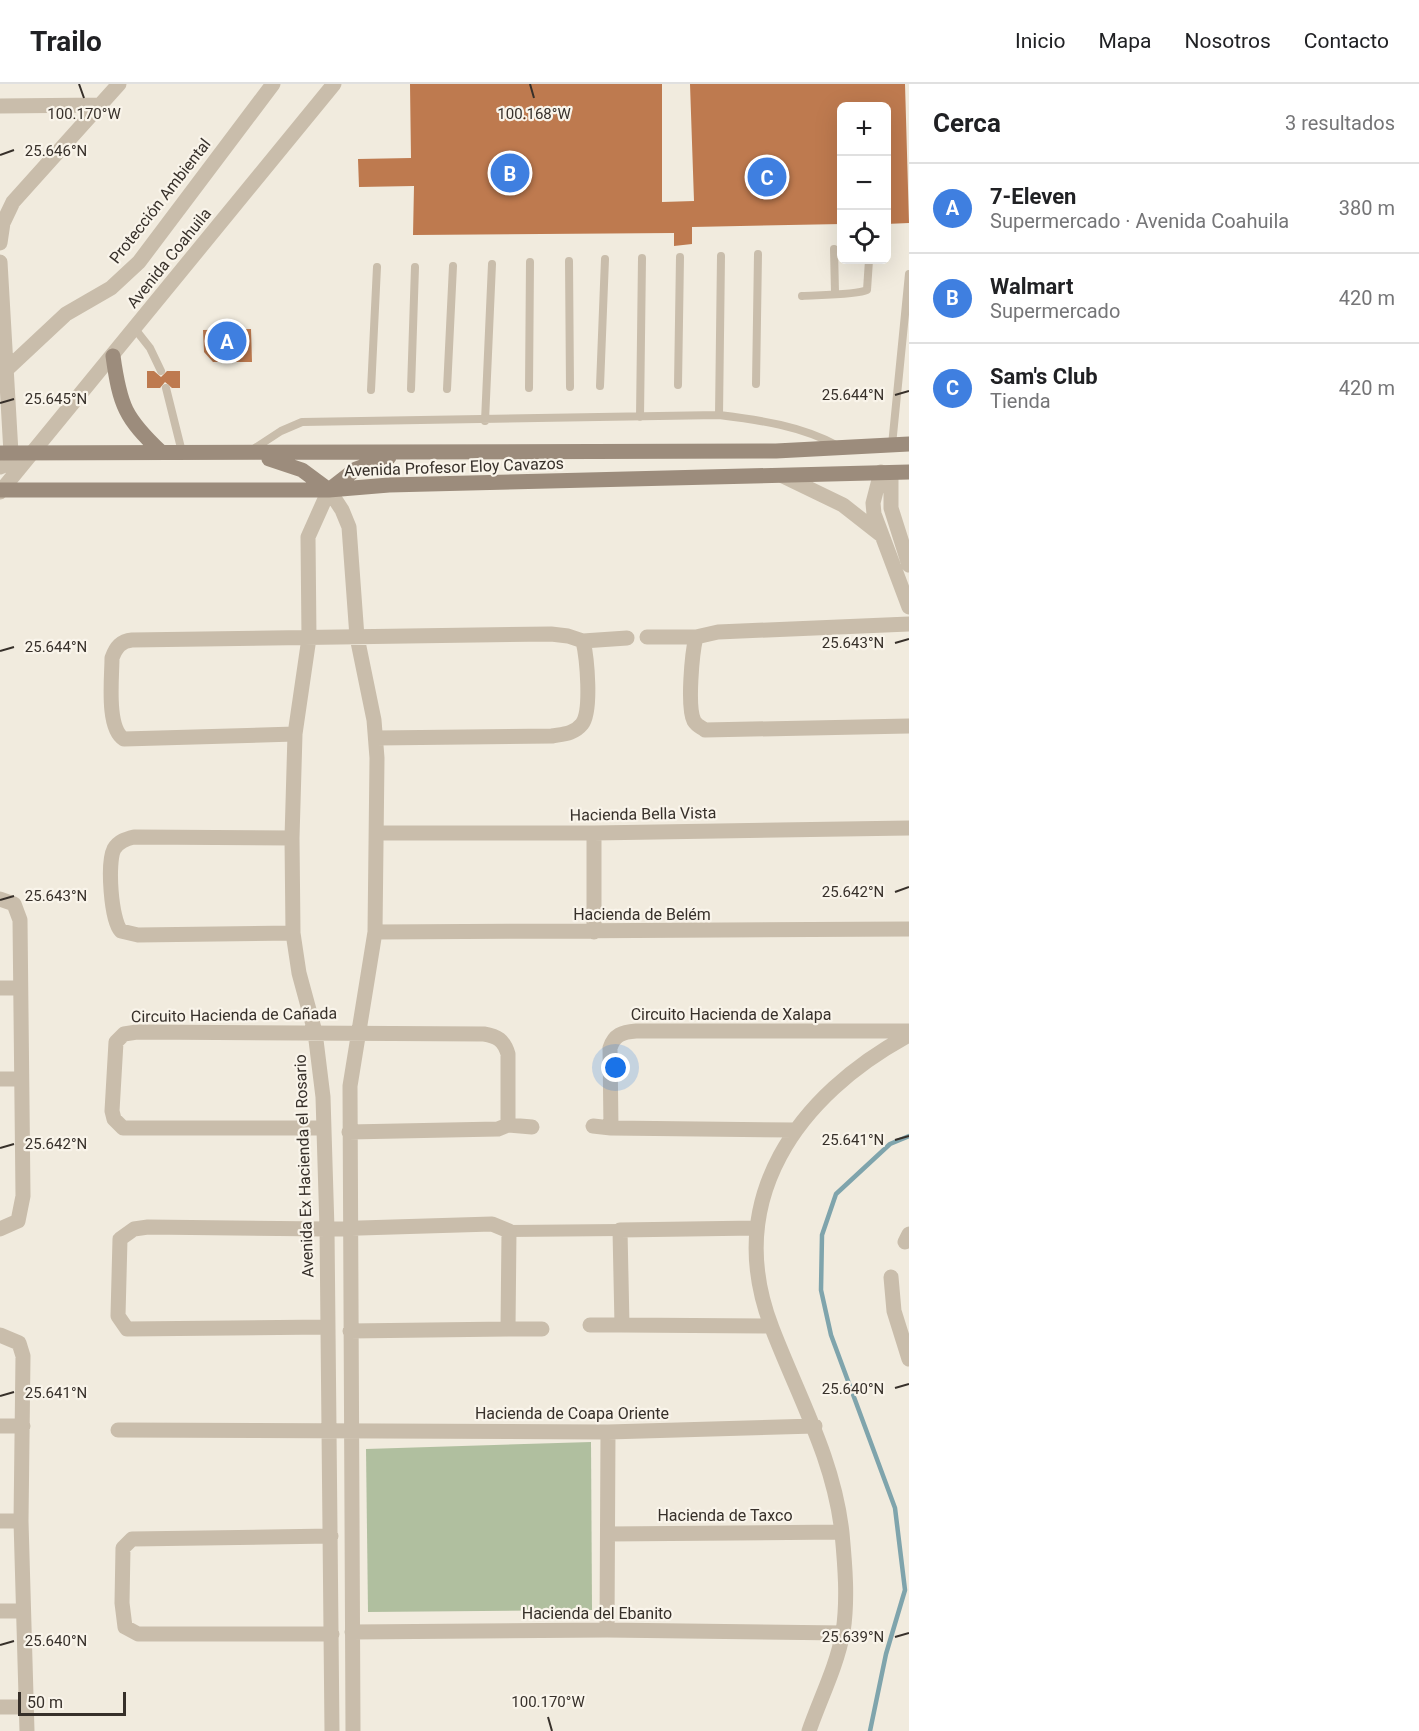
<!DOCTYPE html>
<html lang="es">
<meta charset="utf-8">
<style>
body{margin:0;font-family:Roboto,sans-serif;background:#f2f2f2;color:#202124}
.controls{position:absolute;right:18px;top:18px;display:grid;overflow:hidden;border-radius:9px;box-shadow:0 6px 24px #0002}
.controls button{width:54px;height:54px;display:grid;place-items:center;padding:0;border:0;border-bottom:2px solid #e0e0e0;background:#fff;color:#202124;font:30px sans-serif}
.scale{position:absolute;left:18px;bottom:15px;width:108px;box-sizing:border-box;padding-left:6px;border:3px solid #37302a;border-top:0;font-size:16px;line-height:21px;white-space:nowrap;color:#37302a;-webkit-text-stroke:4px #f9f4ea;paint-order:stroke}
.you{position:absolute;left:616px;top:984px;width:21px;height:21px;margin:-15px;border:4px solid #fff;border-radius:50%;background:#1a73e8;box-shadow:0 0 0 9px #1a73e833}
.badge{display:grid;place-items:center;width:39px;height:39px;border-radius:50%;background:#7c3aed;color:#fff;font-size:20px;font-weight:700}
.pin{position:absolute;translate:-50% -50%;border:3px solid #fff;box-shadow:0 2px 6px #0006}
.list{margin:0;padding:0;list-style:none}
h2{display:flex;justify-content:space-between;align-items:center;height:78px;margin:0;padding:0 24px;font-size:26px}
h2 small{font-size:20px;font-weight:400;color:#757577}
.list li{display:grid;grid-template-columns:39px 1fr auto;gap:18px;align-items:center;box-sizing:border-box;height:90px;padding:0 24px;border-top:2px solid #e0e0e0}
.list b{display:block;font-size:22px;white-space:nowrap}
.list p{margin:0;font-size:20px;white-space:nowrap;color:#757577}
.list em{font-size:20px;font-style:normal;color:#757577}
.icon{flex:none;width:33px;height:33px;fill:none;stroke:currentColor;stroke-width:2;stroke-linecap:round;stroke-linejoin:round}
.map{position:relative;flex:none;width:909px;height:1647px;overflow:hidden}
header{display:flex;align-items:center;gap:36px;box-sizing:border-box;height:84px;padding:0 30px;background:#fff;border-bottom:2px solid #e0e0e0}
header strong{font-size:28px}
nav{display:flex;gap:33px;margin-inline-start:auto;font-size:21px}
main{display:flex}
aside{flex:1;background:#fff}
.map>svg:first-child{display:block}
.green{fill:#b0bf9f}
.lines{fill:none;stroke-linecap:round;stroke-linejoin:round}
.stream{stroke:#7fa4ac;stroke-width:4.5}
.building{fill:#be7a4f}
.service{stroke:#c9bdab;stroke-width:8}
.pedestrian{stroke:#c9bdab;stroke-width:12}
.minor{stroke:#c9bdab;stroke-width:15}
.tertiary{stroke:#c9bdab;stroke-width:15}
.secondary{stroke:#9c8c7c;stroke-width:15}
.ticks{fill:none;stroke:#37302a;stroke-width:2}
.labels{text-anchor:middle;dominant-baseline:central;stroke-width:4.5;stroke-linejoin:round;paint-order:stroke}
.street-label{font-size:16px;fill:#37302a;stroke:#f9f4ea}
.ticks-label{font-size:15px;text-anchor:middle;fill:#37302a;stroke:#f9f4ea;stroke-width:4.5;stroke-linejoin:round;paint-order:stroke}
</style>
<header>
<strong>Trailo</strong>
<nav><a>Inicio</a><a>Mapa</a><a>Nosotros</a><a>Contacto</a></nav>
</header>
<main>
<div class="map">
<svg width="909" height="1647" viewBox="0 0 909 1647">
<rect width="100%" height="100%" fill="#f1ebde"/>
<!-- green -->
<path class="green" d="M591,1358l1,168 -224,2 -2,-163z"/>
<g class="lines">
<!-- stream -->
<path class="stream" d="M870,1647l16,-77 19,-64 -10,-82 -64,-173 -10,-45 1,-55 14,-41 54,-50 19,-8"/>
</g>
<!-- building -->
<path class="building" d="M410,0h252v118l32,-1 -4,-117h215l4,139 -23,1v-118h-44v118l-150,3v17l-18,2v-13l-261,2 1,-49 -55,1 -1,-28 53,-1z
M251,245l1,33h-39l-9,-10 -1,-22z
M147,287h7l7,6 6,-6h13v17h-8l-7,-6 -5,6h-13z"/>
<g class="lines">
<!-- service -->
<path class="service" d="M834,165l1,43
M569,177l1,126
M802,212c15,-1 55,-1 65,-6l2,-30
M135,245l15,19 11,23
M756,300l2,-130
M678,301l2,-128
M600,302l5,-127
M166,304l16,64
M529,304l1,-126
M411,305l4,-122
M447,305l6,-123
M371,306l6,-123
M719,331l2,-159
M640,333l2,-159
M485,337l7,-157
M892,361l17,-171
M252,366l29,-19 21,-9 417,-7c41,5 83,11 119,31"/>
<!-- pedestrian -->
<path class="pedestrian" d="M509,1147l111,-1"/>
<!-- minor -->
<path class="minor" d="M0,22l101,-1
M0,159l3,-20 10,-21 106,-118
M0,178l11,191
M5,287l61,-57 45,-26 28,-26 134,-178
M881,388l-8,31 1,11 35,93
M891,390v34l18,57
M783,392l60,29 37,29
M909,540l-191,8 -22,5c-4,16 -9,70 -2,84 3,5 7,6 11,9l204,-4
M647,553h49
M583,557l44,-3
M295,650l-171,5c-18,-11 -12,-62 -12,-81 4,-11 9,-17 20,-18l419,-6 17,2 15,5c4,17 9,70 -1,83 -8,10 -19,10 -30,12l-176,2
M377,749h217l315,-5
M594,749v99
M292,754l-158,-1c-8,2 -15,4 -20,12 -7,14 -3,71 7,82l17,4 155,-2
M0,815l14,5 6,16 3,276 -5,25 -18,8
M375,848l534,-3
M0,904h19
M0,995h20
M508,1041l24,2
M593,1042l18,2
M324,1044h-201l-9,-9 -2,-8 4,-69 8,-8 13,-2 347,2c13,2 20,6 24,20v71l-10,4 -149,3
M794,1046l-183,-2 -1,-80c4,-13 12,-16 26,-17h273
M756,1144l-136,2 2,95 149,1
M905,1158l4,-8
M891,1193l3,34 15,48
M590,1241h32
M327,1243l-200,2 -9,-13 2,-77 14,-10 14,-2 179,2 165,-5 17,7 -1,98 -158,2
M508,1245h34
M0,1251l19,8 4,13 -2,165 6,210
M0,1342h23
M118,1346l490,2 207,-6
M0,1437h21
M608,1450l233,-2
M331,1452l-199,3 -9,9 -1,55 3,24 13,7h194
M0,1527h23
M607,1546l1,-198
M352,1548l255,-2 236,3
M0,1623h26
M332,1647l-5,-502 -4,-132 -8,-65 -16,-59 -6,-40 -1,-95 3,-104 14,-96 -1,-101 21,-47 13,20 7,17 8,110 17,83 3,38 -2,174 -25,154 3,645
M809,1647c11,-32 28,-65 34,-99 5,-32 2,-67 -1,-99 -8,-74 -44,-137 -70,-205 -50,-129 26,-233 137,-293"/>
<!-- tertiary -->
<path class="tertiary" d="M0,383l30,-12
M0,408l334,-408"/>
<!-- secondary -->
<path class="secondary" d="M113,272c7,50 12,62 48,96
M0,369l776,-2 133,-7
M269,375l33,11 27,20
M0,406h329l60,-5 520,-13
M329,406l27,-21 33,-12"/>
</g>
<!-- ticks -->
<path class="ticks" d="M79,0l5,14M530,0l4,14M0,71l14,-5M895,311l14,-4M0,319l14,-4M895,559l14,-4M0,567l14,-4M895,808l14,-5M0,816l14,-4M895,1056l14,-4M0,1064l14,-4M895,1304l14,-4M0,1312l14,-4M895,1553l14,-4M0,1561l14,-4M548,1633l4,14"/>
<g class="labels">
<!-- street labels -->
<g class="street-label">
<text transform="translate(160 117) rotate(-52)">Protección Ambiental</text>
<text transform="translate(169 174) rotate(-51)">Avenida Coahuila</text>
<text transform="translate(454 383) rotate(-2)">Avenida Profesor Eloy Cavazos</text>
<text transform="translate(643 730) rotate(-1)">Hacienda Bella Vista</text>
<text x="642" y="830">Hacienda de Belém</text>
<text x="731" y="930">Circuito Hacienda de Xalapa</text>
<text transform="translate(234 931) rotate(-1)">Circuito Hacienda de Cañada</text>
<text transform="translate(304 1082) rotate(-92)">Avenida Ex Hacienda el Rosario</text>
<text x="572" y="1329">Hacienda de Coapa Oriente</text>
<text x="725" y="1431">Hacienda de Taxco</text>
<text x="597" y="1529">Hacienda del Ebanito</text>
</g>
</g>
<g class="ticks-label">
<text x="84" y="35">100.170°W</text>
<text x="534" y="35">100.168°W</text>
<text x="56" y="72">25.646°N</text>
<text x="853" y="316">25.644°N</text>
<text x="56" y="320">25.645°N</text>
<text x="853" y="564">25.643°N</text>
<text x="56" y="568">25.644°N</text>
<text x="853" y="813">25.642°N</text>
<text x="56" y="817">25.643°N</text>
<text x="853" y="1061">25.641°N</text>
<text x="56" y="1065">25.642°N</text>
<text x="853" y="1310">25.640°N</text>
<text x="56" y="1314">25.641°N</text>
<text x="853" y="1558">25.639°N</text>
<text x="56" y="1562">25.640°N</text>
<text x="548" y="1623">100.170°W</text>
</g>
</svg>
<div class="controls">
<button>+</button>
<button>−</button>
<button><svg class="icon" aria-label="locate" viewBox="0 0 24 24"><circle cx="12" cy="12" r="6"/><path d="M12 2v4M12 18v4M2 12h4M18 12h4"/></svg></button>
</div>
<div class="scale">50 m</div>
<div class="you"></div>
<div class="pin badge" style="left:227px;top:257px;background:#3f7fe0">A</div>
<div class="pin badge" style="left:510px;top:89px;background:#3f7fe0">B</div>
<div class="pin badge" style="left:767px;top:93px;background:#3f7fe0">C</div>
</div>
<aside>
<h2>Cerca<small>3 resultados</small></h2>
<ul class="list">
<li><span class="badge" style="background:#3f7fe0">A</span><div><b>7-Eleven</b><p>Supermercado · Avenida Coahuila</p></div><em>380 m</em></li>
<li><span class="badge" style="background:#3f7fe0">B</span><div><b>Walmart</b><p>Supermercado</p></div><em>420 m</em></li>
<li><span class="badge" style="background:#3f7fe0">C</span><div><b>Sam's Club</b><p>Tienda</p></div><em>420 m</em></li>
</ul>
</aside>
</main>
